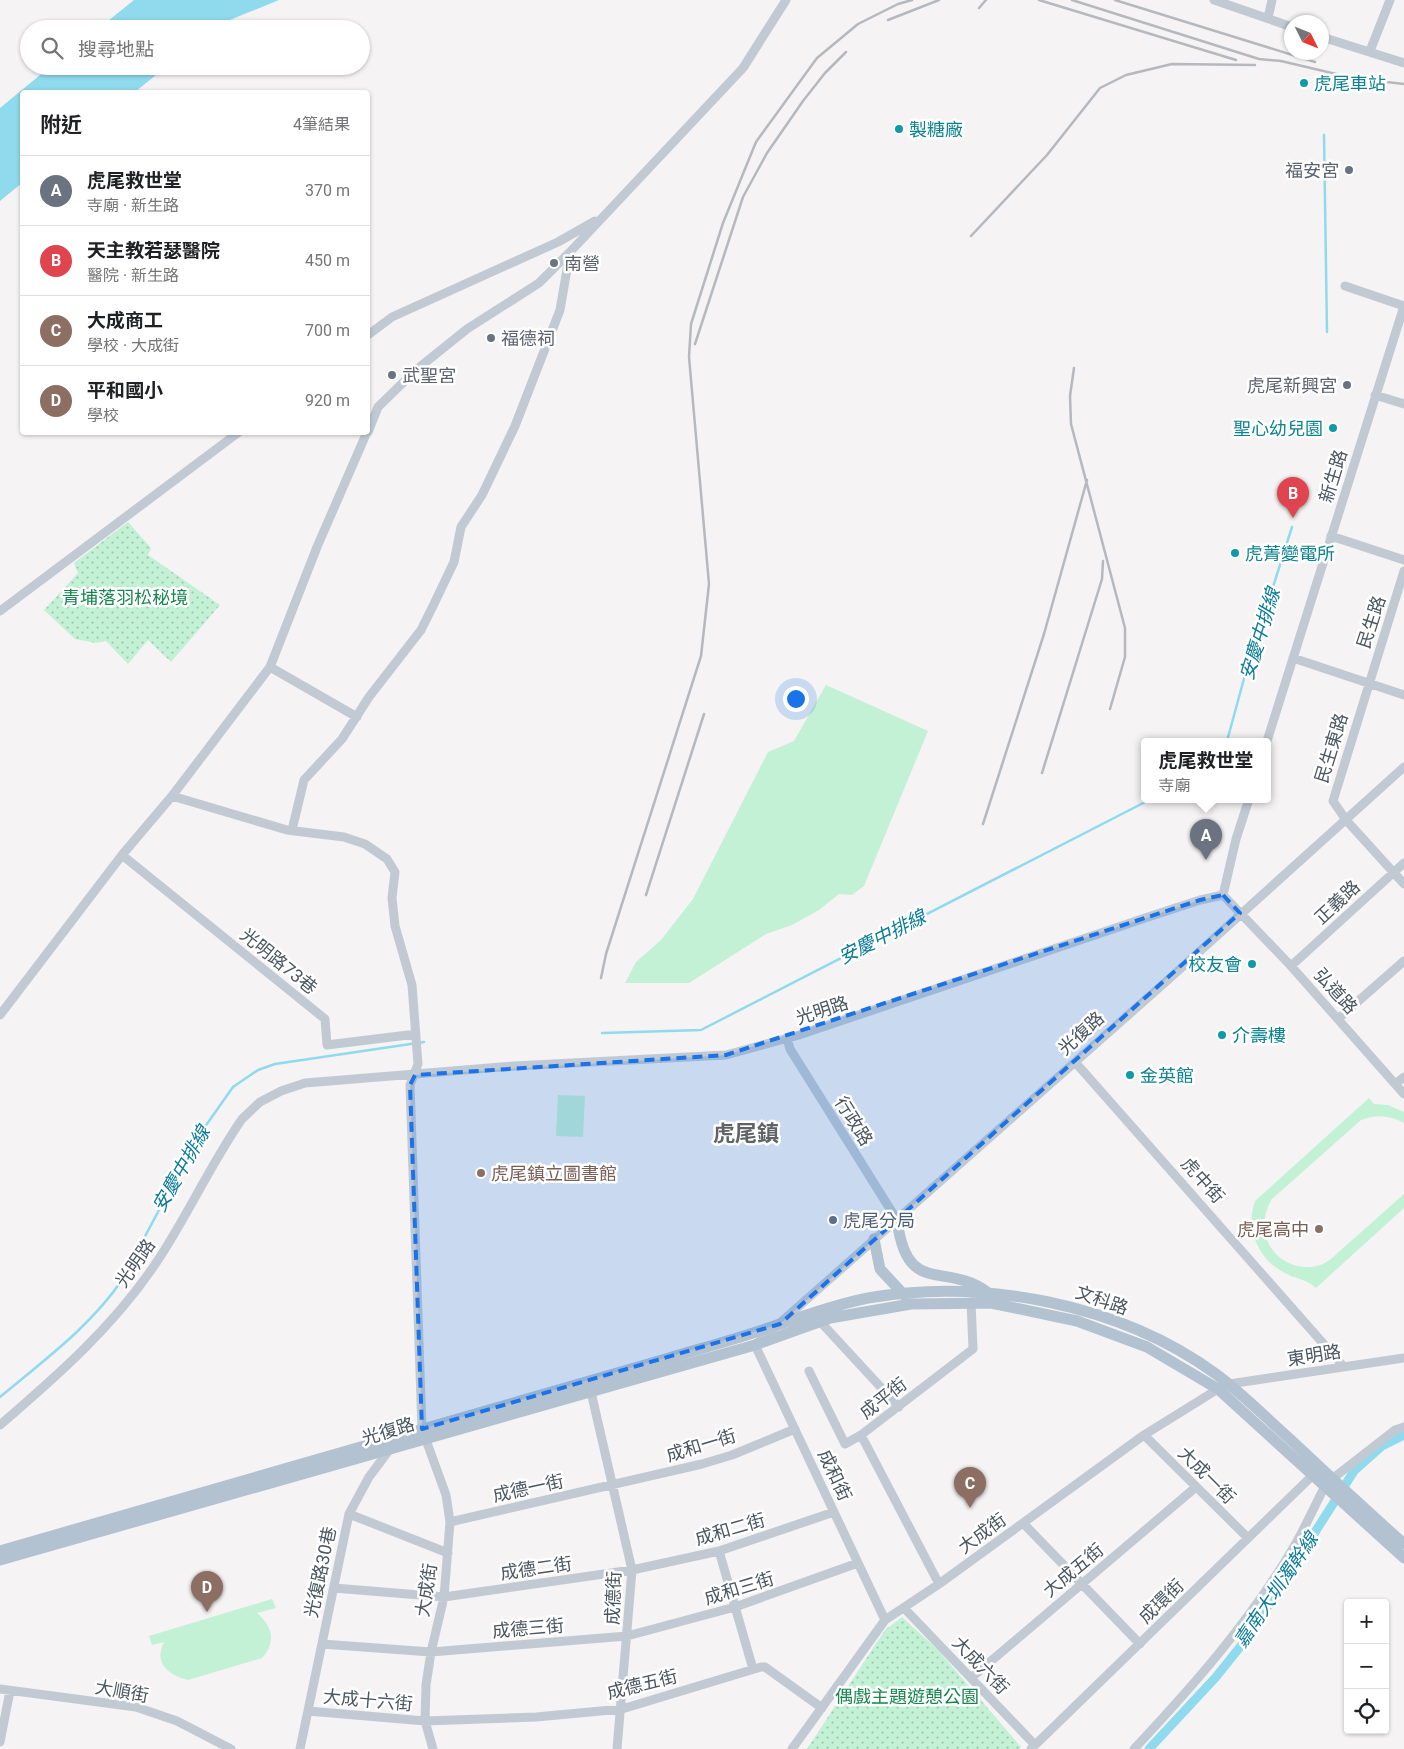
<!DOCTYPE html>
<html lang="zh-TW">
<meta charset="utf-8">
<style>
body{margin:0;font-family:Roboto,"Noto Sans TC",sans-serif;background:#f6f6f6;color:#202124}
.controls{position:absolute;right:15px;bottom:15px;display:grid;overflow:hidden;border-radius:5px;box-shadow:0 1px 4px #0004}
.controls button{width:45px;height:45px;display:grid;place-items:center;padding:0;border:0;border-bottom:1px solid #e0e0e0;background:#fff;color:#202124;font:25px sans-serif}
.compass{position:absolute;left:1284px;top:15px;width:45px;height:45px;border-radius:50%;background:#fff;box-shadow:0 1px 4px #0004;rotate:133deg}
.you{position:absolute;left:795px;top:698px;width:18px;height:18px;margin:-12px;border:4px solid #fff;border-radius:50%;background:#1a73e8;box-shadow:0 0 0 8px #1a73e833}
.badge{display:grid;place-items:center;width:32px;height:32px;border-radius:50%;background:#7c3aed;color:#fff;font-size:16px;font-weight:700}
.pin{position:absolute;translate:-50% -41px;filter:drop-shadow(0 1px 2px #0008)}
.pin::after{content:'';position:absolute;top:26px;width:18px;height:15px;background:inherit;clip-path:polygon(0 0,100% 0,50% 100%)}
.popup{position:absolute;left:1141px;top:738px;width:130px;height:65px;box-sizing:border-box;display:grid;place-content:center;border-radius:5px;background:#fff;filter:drop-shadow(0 1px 4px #0005);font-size:16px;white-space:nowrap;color:#757577}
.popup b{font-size:19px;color:#202124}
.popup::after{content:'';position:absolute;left:50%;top:100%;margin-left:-10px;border:10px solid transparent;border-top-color:#fff}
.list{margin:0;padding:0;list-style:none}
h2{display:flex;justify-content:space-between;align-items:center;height:65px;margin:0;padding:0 20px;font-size:21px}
h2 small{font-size:16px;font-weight:400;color:#757577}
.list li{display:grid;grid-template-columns:32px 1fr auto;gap:15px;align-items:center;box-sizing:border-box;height:70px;padding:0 20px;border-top:1px solid #e0e0e0}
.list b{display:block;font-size:19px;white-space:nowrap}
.list p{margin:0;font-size:16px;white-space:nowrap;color:#757577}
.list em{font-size:16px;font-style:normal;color:#757577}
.icon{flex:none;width:28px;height:28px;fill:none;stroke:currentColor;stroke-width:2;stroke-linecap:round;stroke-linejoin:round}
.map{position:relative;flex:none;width:1404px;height:1749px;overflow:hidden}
.search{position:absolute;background:#fff;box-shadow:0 1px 4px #0004;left:20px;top:20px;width:350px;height:55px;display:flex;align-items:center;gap:12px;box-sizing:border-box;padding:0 18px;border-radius:28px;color:#757577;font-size:19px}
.panel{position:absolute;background:#fff;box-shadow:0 1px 4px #0004;left:20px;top:90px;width:350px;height:345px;border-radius:5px}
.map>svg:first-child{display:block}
.grass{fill:#c3f1d5}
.park{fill:url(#park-dots)}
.water{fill:#90daee}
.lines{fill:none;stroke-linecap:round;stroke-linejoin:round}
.stream{stroke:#90daee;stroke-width:2.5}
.canal{stroke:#90daee;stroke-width:9}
.minor{stroke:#c1cad2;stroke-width:9}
.major{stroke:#b3c2d1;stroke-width:11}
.rail{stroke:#b5b8bd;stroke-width:2.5}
.marked{fill:#1a73e8;fill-opacity:0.2;stroke:#1a73e8;stroke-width:4;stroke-dasharray:10 6;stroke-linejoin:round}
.culture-dot{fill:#0f9aa8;stroke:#fff;stroke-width:2}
.worship-dot{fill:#6b7280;stroke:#fff;stroke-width:2}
.education-dot{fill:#8d6e63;stroke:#fff;stroke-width:2}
.service-dot{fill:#5c6f8a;stroke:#fff;stroke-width:2}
.labels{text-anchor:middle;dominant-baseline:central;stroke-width:5;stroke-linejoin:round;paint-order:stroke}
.culture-label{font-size:18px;fill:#0d838f;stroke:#fff;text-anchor:start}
.worship-label{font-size:18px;fill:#5b616d;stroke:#fff;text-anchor:start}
.street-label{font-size:18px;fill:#4a5661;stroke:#fff}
.park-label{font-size:18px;fill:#17864f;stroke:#fff}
.education-label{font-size:18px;fill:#785e54;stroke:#fff;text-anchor:start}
.service-label{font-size:18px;fill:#4e5e75;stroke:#fff;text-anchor:start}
.water-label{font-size:19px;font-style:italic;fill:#0c7c9b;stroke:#fff}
.district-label{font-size:22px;font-weight:bold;fill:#5f6368;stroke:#fff}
</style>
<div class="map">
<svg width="1404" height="1749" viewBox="0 0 1404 1749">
<defs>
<pattern id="park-dots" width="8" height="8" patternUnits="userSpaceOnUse" patternTransform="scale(1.25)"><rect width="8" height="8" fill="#c3f1d5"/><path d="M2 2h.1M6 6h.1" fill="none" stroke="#a0c6b0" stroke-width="1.8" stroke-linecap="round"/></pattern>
</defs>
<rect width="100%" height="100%" fill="#f5f3f3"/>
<!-- grass -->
<path class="grass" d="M826,685l102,46 -64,155 -12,9 -13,-1 -20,16 -27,15 -26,9 -77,49h-64l11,-21 25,-22 32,-41 75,-147 26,-11z
M558,1095l27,1 -2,41 -27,-1z
M1369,1098l5,6 14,1 16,7v11c-14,-8 -28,-9 -43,-3l-89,79c-9,15 -11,32 -2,47 10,18 34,26 53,18 10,-5 18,-15 27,-22 18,-16 36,-32 54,-48v14l-88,80c-11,-10 -18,-8 -31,-15 -27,-13 -40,-45 -30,-72z
M272,1599l4,9 -19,5c15,13 20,28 5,45l-74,22c-19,-5 -35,-17 -24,-38l-12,3 -3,-9z"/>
<!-- park -->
<path class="park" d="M128,522l23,26 -3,7 72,50 -49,57 -23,-22 -20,24 -22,-23 -10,2 -21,-4 -31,-29 34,-37 -4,-10z
M902,1617l35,32 84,98 -2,2h-212l78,-119z"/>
<!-- water -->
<path class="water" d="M134,0h145l-59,24 -6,5h-116z
M51,66h116l-32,26h-113v91l-22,18v-93z"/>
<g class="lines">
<!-- stream -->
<path class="stream" d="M1324,135l3,197
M1227,741l18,-66 47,-148
M602,1033l99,-3 450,-231
M0,1397c43,-36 90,-70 122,-117l75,-142 36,-51 25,-17 17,-6 149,-22"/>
<!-- canal -->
<path class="canal" d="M1149,1749l67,-72 32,-40 106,-166 28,-25 22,-11"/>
<!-- minor -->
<path class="minor" d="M1214,0l78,27
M1268,18l4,-18
M1322,37l82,26
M1370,51l20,-51
M1345,286l59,20
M368,335l24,-18 166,-75 37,-21
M1375,395l29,9
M368,432l10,-25 38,-37 51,-41 72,-46 31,-31 173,-184 43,-68
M1331,536l73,24
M1404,571l-71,230 13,19 58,64
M0,611l239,-179
M1293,658l111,37
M270,667l87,50
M1267,741l137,-435
M172,796l115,34 57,7 21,7 22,15 8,13 -3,26 3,28 17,59 6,79 -8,21 12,344 24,66 4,27 -6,75 -13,55 -5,33 -1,36 8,28
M1249,799l-13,40 -13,56 68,71 113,128
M292,830l12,-50 38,-41 27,-42 52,-67 12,-24 21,-44 7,-35 21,-32 33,-69 45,-116 10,-58
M122,855l203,164 2,26 89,-11
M1291,966l113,-103
M0,1015l122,-160 50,-59 98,-129 47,-120 50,-115
M1338,1019l66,-58
M787,1038l3,11 107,171
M1075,1062l269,305
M1395,1084l9,-7
M816,1317l83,90
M809,1371l36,73 16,-9 112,-86 -2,-47
M591,1392l41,178 -15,179
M0,1425c57,-49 114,-99 156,-162 31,-46 54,-98 86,-144l18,-17 21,-11 24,-8 209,-17 212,-11 73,-20 349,-118 52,-17 23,-5
M861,1435l78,149
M1144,1435l104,103
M1332,1479l63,-49 9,-3
M349,1514l99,39
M450,1522l252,-58 30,-9 63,-26
M1023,1523l117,121
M719,1551l34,118
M334,1588l110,9 188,-27 87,-19 115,-39
M904,1608l131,137
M885,1620l-130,-275 414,-366 235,-212
M322,1644l109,8 196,-16 108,-29 123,-44
M971,1678l225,-191
M0,1689l136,18 41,14 54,28
M308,1711l117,10 111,-4 86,-8 139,-42h4l57,41
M0,1742l10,-51
M300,1749l49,-235 20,-37 21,-28
M792,1749l93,-129 54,-36 205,-149 74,-46 11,-5 175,-26
M1031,1749l282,-274
M1134,1749c58,-62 114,-125 158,-199 12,-20 22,-43 33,-64"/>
<!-- major -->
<path class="major" d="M897,1220c10,78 48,41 90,72
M874,1239l6,30 25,27
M0,1551l669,-193c37,-11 75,-21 111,-34 30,-10 57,-20 88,-26 116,-20 252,6 348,76 27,20 50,44 75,66 37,35 75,70 113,104
M0,1560l755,-215 75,-27 81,-14 80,-1 86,18 70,26 71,42 186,169"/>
<!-- rail -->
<path class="rail" d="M1039,0l197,60
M1072,0l187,59 22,2 72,17 51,6
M1115,0l200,62
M979,8l7,-8
M888,20l51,-20
M971,236l76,-81 53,-67 26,-13 46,-11 83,1
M695,344l48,-147 24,-44 36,-52 22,-28 21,-21
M1074,368l-4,28 1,28 54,204v29l-15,52
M1042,773l60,-194 1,-18
M983,824l61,-190 43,-154
M646,895l58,-181
M601,978l5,-24 95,-298 8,-72 -20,-227 2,-33 32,-101 33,-81 61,-84 41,-34 40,-20 14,-4"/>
</g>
<!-- marked area -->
<path class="marked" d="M1223,895l17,18 -460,411 -358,105 -12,-344 5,-10 311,-20 474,-155z"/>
<!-- markers -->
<g class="culture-dot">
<circle cx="1304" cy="83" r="5"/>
<circle cx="899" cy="129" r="5"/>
<circle cx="1333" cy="428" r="5"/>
<circle cx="1235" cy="553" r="5"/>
<circle cx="1252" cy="964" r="5"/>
<circle cx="1222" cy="1035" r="5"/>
<circle cx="1130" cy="1075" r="5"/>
</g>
<g class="worship-dot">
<circle cx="1349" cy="170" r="5"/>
<circle cx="554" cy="263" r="5"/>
<circle cx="491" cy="338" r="5"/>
<circle cx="392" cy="375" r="5"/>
<circle cx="1347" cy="385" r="5"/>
</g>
<g class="education-dot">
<circle cx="481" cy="1173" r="5"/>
<circle cx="1319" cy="1229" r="5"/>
</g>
<circle class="service-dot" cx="833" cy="1220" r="5"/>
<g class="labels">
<!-- culture labels -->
<g class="culture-label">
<text x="1314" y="83">虎尾車站</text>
<text x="909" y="129">製糖廠</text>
<text x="1323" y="428" text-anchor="end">聖心幼兒園</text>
<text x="1245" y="553">虎菁變電所</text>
<text x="1242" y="964" text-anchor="end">校友會</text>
<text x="1232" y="1035">介壽樓</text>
<text x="1140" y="1075">金英館</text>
</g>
<!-- worship labels -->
<g class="worship-label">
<text x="1339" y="170" text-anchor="end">福安宮</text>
<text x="564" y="263">南營</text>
<text x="501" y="338">福德祠</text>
<text x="402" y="375">武聖宮</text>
<text x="1337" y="385" text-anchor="end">虎尾新興宮</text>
</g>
<!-- street labels -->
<g class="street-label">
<text transform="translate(1333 476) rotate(-73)">新生路</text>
<text transform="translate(1371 622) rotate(-72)">民生路</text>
<text transform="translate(1331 748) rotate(-73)">民生東路</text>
<text transform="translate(1337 902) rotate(-43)">正義路</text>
<text transform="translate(279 961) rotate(39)">光明路73巷</text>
<text transform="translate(1336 991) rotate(48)">弘道路</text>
<text transform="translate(822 1010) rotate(-18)">光明路</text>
<text transform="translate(1081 1033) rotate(-42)">光復路</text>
<text transform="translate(854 1121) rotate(58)">行政路</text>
<text transform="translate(1203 1180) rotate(48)">虎中街</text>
<text transform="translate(135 1263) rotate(-55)">光明路</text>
<text transform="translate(1102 1300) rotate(19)">文科路</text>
<text transform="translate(1314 1355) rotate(-9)">東明路</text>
<text transform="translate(883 1398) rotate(-38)">成平街</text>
<text transform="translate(388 1431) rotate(-17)">光復路</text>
<text transform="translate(701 1445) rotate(-17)">成和一街</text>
<text transform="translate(835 1475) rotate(65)">成和街</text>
<text transform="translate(1207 1475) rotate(45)">大成一街</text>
<text transform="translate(528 1488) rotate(-12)">成德一街</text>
<text transform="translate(730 1529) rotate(-16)">成和二街</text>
<text transform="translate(982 1533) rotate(-36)">大成街</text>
<text transform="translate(536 1568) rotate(-8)">成德二街</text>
<text transform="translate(1073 1570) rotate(-40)">大成五街</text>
<text transform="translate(320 1572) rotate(-78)">光復路30巷</text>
<text transform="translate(739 1588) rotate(-17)">成和三街</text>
<text transform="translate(426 1590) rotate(-81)">大成街</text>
<text transform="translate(613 1598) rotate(-88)">成德街</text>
<text transform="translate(1161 1601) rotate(-44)">成環街</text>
<text transform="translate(528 1628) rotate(-5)">成德三街</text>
<text transform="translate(981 1665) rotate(46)">大成六街</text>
<text transform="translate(642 1684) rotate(-14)">成德五街</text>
<text transform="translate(122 1691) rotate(10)">大順街</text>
<text transform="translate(368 1700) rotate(5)">大成十六街</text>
</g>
<!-- park labels -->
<g class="park-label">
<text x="125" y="597">青埔落羽松秘境</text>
<text x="907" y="1696">偶戲主題遊憩公園</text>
</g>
<!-- education labels -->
<g class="education-label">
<text x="491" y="1173">虎尾鎮立圖書館</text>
<text x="1309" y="1229" text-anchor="end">虎尾高中</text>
</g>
<!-- service labels -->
<g class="service-label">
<text x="843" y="1220">虎尾分局</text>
</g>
<!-- water labels -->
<g class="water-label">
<text transform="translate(1260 634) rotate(-73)">安慶中排線</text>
<text transform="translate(882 937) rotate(-27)">安慶中排線</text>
<text transform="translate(181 1169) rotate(-60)">安慶中排線</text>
<text transform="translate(1276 1590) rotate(-56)">嘉南大圳濁幹線</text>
</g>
<!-- district labels -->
<g class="district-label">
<text x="746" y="1133">虎尾鎮</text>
</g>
</g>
</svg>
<div class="controls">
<button>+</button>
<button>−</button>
<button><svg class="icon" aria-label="locate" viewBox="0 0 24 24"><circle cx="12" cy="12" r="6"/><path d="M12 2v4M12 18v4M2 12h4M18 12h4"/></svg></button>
</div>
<svg class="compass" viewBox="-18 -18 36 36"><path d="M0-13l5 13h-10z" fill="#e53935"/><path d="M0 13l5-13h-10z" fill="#757577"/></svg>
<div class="you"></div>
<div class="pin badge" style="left:1206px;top:860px;background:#6b7280">A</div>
<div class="popup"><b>虎尾救世堂</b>寺廟</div>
<div class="pin badge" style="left:1293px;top:518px;background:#e0444e">B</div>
<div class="pin badge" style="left:970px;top:1508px;background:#8d6e63">C</div>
<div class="pin badge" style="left:207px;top:1612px;background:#8d6e63">D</div>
<div class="search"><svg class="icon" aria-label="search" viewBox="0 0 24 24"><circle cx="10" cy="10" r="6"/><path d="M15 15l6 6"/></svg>搜尋地點</div>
<section class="panel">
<h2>附近<small>4筆結果</small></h2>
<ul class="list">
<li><span class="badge" style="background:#6b7280">A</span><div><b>虎尾救世堂</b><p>寺廟 · 新生路</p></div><em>370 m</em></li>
<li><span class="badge" style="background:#e0444e">B</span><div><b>天主教若瑟醫院</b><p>醫院 · 新生路</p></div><em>450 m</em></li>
<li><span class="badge" style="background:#8d6e63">C</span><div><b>大成商工</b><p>學校 · 大成街</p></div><em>700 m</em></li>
<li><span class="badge" style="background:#8d6e63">D</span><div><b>平和國小</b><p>學校</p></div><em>920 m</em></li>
</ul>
</section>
</div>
